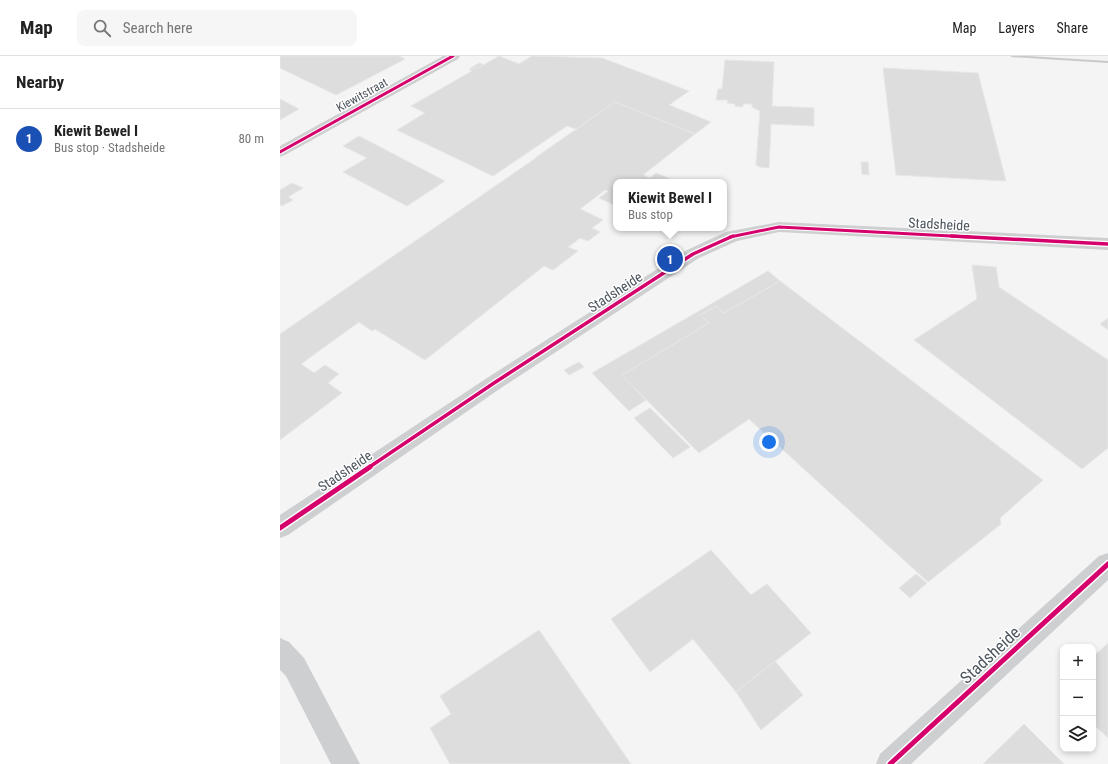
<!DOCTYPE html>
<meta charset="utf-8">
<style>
body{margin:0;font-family:"Roboto Condensed",sans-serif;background:#f6f6f6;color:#222}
.controls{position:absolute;right:12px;bottom:12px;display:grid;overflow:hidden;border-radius:8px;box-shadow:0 2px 6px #0003}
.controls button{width:36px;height:36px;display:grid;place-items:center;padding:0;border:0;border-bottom:1px solid #e0e0e0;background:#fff;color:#222;font:20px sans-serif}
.you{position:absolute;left:489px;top:386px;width:14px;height:14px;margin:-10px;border:3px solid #fff;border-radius:50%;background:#1a73e8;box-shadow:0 0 0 6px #1a73e833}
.badge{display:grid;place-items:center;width:26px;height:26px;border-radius:50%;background:#878d92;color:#fff;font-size:13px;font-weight:700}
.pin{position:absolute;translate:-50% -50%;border:2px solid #fff;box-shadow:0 1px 4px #0006}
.popup{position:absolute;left:333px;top:123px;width:114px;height:52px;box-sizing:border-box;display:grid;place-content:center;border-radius:8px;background:#fff;filter:drop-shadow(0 1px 3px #0005);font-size:13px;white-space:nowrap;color:#767676}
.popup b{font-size:15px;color:#222}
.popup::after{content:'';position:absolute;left:50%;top:100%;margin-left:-8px;border:8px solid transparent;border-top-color:#fff}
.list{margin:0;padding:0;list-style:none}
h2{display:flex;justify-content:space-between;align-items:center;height:52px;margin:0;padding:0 16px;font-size:17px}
h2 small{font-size:13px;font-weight:400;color:#767676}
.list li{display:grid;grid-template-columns:26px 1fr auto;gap:12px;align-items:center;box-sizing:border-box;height:60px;padding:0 16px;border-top:1px solid #e0e0e0}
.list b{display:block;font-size:15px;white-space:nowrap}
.list p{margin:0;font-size:13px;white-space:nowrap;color:#767676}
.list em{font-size:13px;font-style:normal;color:#767676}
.icon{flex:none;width:22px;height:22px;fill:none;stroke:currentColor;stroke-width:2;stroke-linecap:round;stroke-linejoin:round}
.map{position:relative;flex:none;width:828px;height:708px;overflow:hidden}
header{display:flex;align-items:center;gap:24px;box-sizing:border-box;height:56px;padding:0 20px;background:#fff;border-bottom:1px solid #e0e0e0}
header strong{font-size:19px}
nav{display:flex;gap:22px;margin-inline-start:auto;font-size:14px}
.search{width:280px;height:36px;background:#f6f6f6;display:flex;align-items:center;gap:10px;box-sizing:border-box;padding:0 14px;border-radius:8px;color:#767676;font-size:15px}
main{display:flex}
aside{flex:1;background:#fff}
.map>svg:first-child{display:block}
.building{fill:#ddddde;stroke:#e6e6e6}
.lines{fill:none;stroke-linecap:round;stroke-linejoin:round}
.street{fill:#cecfd1;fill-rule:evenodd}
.rail{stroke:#c9cacb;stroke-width:2}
.cycleway-far2-casing{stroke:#fff;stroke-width:5}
.cycleway-far1-casing{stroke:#fff;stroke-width:6}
.cycleway-casing{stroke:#fff;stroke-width:8}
.cycleway-far2{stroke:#d6006c;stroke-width:3}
.cycleway-far1{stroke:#d6006c;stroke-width:3.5}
.cycleway{stroke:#d6006c;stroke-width:5}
.labels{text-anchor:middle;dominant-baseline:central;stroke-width:3;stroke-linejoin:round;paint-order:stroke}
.far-street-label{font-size:12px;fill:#4d555e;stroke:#fff}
.street-label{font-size:14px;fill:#4d555e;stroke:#fff}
.near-street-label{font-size:17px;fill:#4d555e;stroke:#fff}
</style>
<header>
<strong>Map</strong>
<div class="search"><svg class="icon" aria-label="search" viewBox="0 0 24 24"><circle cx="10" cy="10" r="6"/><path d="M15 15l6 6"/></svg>Search here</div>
<nav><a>Map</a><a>Layers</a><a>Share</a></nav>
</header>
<main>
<aside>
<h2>Nearby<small></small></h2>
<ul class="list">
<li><span class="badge" style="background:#1a4fb4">1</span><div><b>Kiewit Bewel I</b><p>Bus stop · Stadsheide</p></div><em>80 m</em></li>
</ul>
</aside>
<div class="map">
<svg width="828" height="708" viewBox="0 0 828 708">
<rect width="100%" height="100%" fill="#f4f4f4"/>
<!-- building -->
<path class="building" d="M0,0h119l6,3 -69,36 -56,-27z
M219,0l20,8 13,-8 70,2 87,33 -20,14 42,17 -16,12 -80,-32 -39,27 -9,-3 -74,50 -96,-46 28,-17 -14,-7 61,-35 -3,-2 2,1 4,-3 3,1z
M445,4l49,2 -2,44 42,2v18l-43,-2 -2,44 -9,-1 -4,-2 4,-54 -8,-4v-3h-9v3l-8,-1v-2l-8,-1 1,-3h-12l2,-11h4z
M199,7l5,2 -6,3 -3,-1 -4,3 -2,-1z
M603,12l95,5 28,108 -110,-6z
M0,43l19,10 -19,11z
M335,46l80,32 -52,41 7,3 6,-5 19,8 -59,1v24l-17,-8 9,-7 -3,-1 -25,19 23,11 -11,8 8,4 -12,9 -8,-3 -12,9 10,4 -25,19 -9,-4 -119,94 -50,-31 -3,2 -13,-9 -58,42 13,9 11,-8 14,9 -11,9 14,10 -62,47v-106l256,-176h-1z
M79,80l86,45 -38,25 -64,-34 24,-14 -24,-12z
M581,106h7l1,13 -7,-1z
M12,127l11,5 -15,9 5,3 -11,6 -2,-1v-15z
M692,209l24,2 3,20 109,73v88l-26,21 -168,-129 63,-41z
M488,215l12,10 -56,32 -8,-7 -16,9 9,8 -87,52 24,25 -17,11 -37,-38z
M500,225l263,199 -43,38 1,6 -73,58 -179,-163 -50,34 -77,-78 87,-52 -9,-8 16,-9 8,7z
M828,262v12l-8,-6z
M299,306l5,5 -15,8 -5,-5z
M370,352l40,39 -17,11 -39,-40z
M431,494l40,45 16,-11 44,49 -75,59 -43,-53 -43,33 -39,-53z
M636,518l11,9 -17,15 -11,-10z
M259,574l92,134h-181l-20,-36 21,-14 -11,-18z
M828,587v95l-15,-14v-67z
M495,605l28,34 -42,35 -25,-38z
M744,668l40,40h-81z"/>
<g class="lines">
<!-- street -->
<path class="street" d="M163,0h17l-2,3 -173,96 -5,2v-11z
M499,166l329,16v12l-329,-18 -42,9 -38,17 -198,130 -213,147 -8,3v-23l207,-137 200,-128 39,-18z
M828,497v27l-197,184h-35l4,-10 219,-198z
M0,582l9,4 15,16 56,106h-29l-45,-88 -6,-6z"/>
<!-- rail -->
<path class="rail" d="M732,0l96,6"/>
<defs>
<path id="cycleway-far2" d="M0,96l173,-96
M450,181l49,-10 191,10"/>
<path id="cycleway-far1" d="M671,180l157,8
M88,412l126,-85 199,-129 40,-18"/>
<path id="cycleway" d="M0,472l90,-61
M610,708l218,-200"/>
</defs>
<!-- cycleway-far2 casing -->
<use href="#cycleway-far2" class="cycleway-far2-casing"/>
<!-- cycleway-far1 casing -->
<use href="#cycleway-far1" class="cycleway-far1-casing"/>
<!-- cycleway casing -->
<use href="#cycleway" class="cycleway-casing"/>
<!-- cycleway-far2 -->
<use href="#cycleway-far2" class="cycleway-far2"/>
<!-- cycleway-far1 -->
<use href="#cycleway-far1" class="cycleway-far1"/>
<!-- cycleway -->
<use href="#cycleway" class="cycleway"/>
</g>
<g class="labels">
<!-- far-street labels -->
<g class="far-street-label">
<text transform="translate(82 39) rotate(-29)">Kiewitstraat</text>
</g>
<!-- street labels -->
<g class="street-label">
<text transform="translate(659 168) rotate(3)">Stadsheide</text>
<text transform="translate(335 236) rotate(-33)">Stadsheide</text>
<text transform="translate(65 415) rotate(-34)">Stadsheide</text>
</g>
<!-- near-street labels -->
<g class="near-street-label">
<text transform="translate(710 599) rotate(-43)">Stadsheide</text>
</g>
</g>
</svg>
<div class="controls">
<button>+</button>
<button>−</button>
<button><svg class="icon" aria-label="layers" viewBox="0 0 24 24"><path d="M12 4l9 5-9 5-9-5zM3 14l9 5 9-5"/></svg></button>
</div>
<div class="you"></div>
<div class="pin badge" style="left:390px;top:203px;background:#1a4fb4">1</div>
<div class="popup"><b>Kiewit Bewel I</b>Bus stop</div>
</div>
</main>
